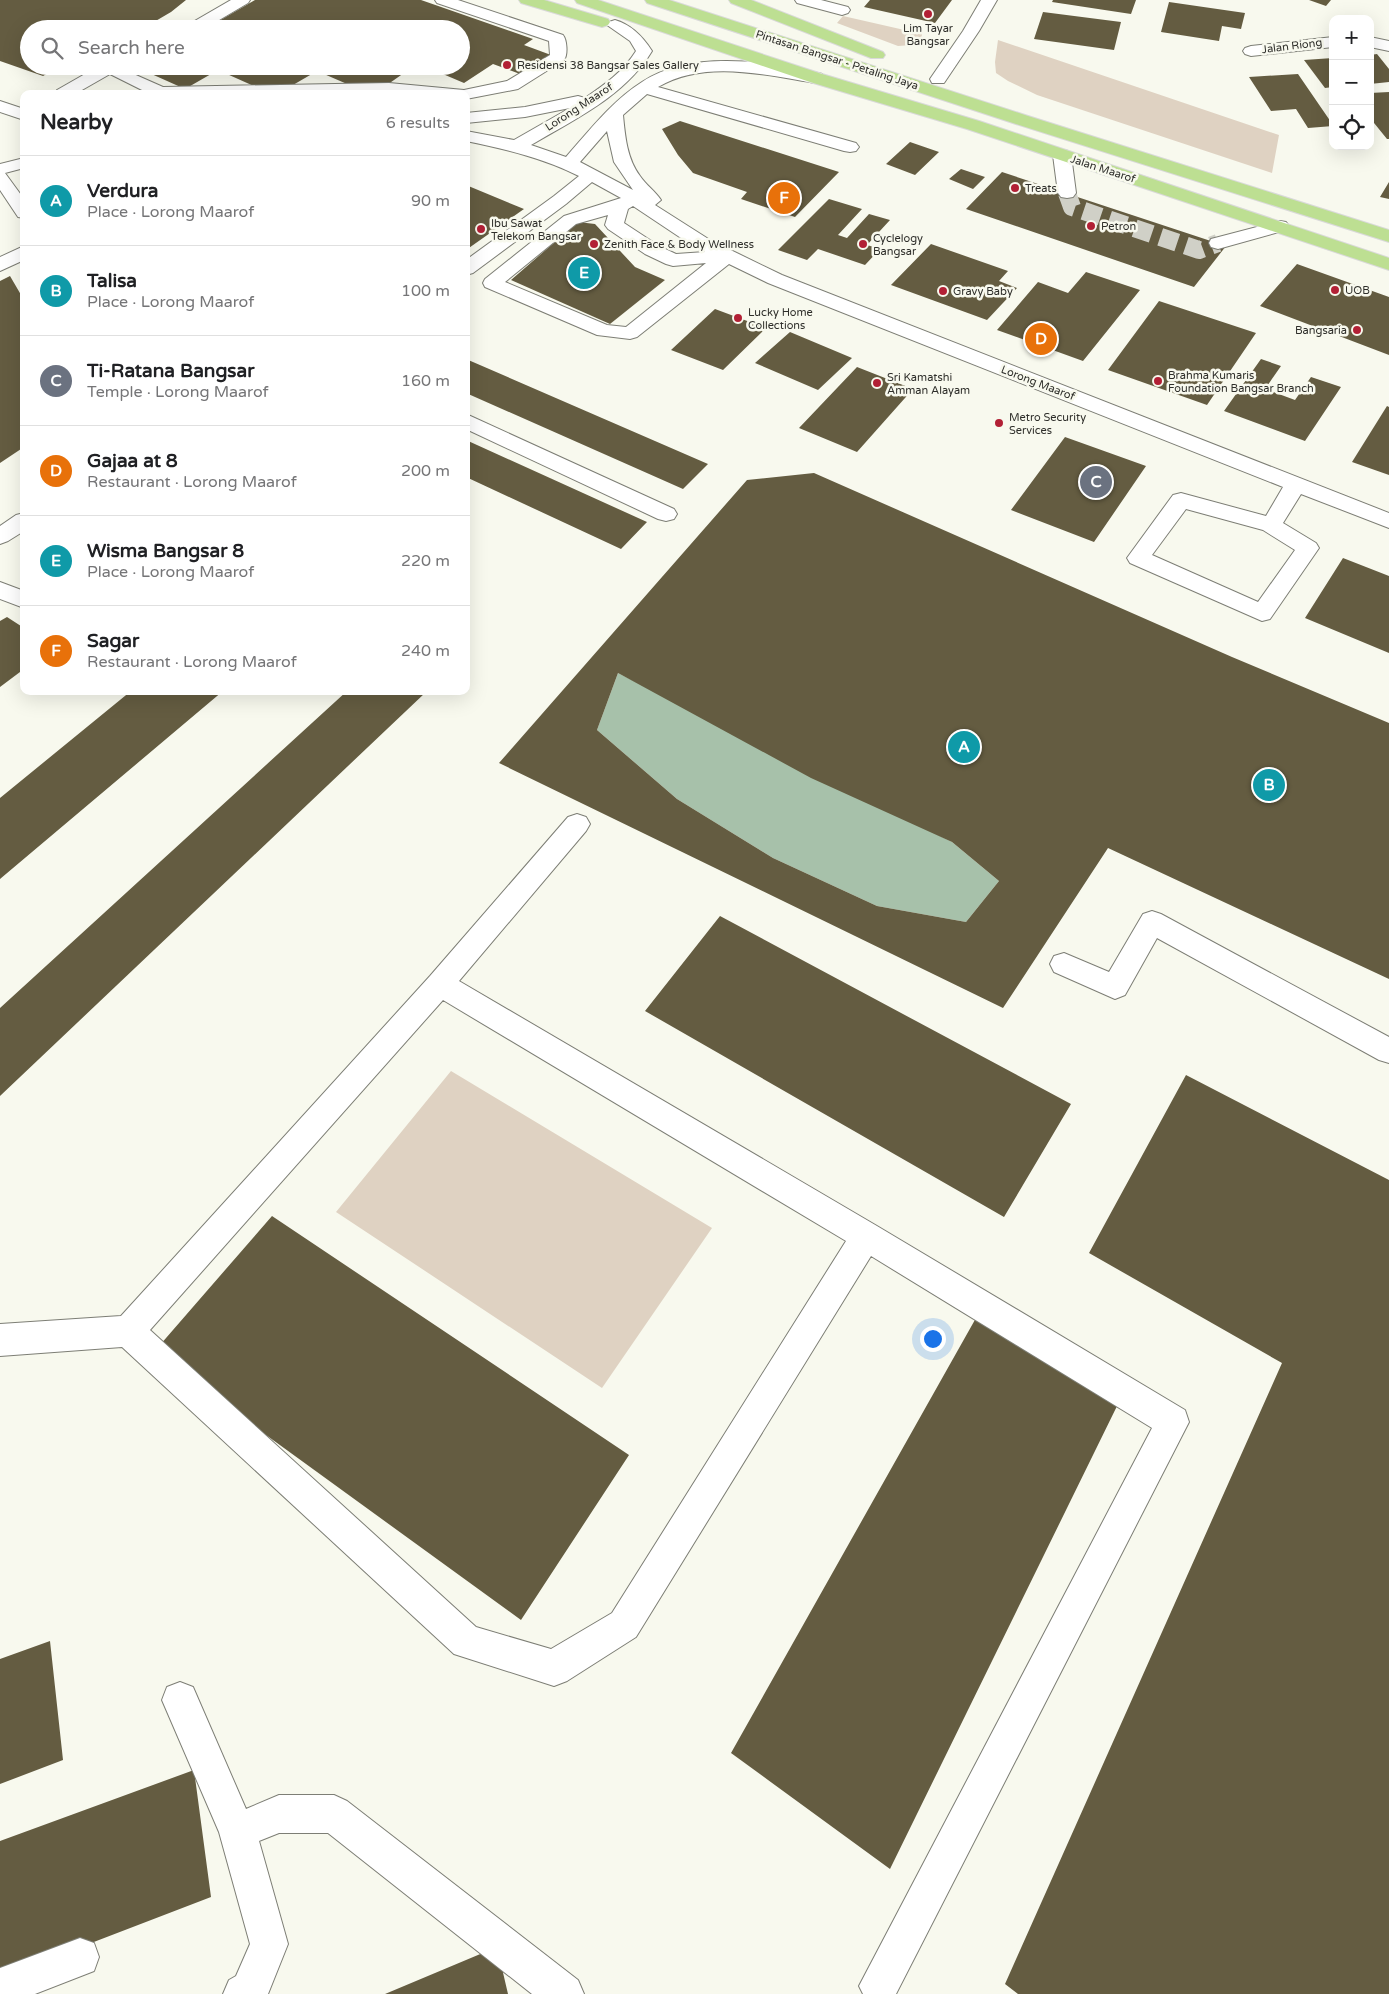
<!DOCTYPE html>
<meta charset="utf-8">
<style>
body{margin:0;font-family:"Varela Round",sans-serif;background:#f2f2f2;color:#202124}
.controls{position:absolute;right:15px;top:15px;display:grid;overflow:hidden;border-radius:10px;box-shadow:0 5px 20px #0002}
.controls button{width:45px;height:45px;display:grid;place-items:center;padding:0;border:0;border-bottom:1px solid #e0e0e0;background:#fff;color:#202124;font:25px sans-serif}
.you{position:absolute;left:932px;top:1338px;width:18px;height:18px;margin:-12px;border:4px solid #fff;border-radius:50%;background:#1a73e8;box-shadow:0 0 0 8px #1a73e833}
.badge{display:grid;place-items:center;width:32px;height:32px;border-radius:50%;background:#d93025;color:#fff;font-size:16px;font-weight:700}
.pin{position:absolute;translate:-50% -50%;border:2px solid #fff;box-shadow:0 1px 5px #0006}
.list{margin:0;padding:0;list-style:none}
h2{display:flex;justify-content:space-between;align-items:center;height:65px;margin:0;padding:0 20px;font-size:21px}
h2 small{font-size:16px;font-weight:400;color:#757577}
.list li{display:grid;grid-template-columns:32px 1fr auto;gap:15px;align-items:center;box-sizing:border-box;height:90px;padding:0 20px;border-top:1px solid #e0e0e0}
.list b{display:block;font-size:19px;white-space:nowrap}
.list p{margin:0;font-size:16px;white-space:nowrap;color:#757577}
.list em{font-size:16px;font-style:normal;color:#757577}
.icon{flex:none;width:28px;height:28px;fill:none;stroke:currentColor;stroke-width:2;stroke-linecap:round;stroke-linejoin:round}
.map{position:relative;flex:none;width:1389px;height:1994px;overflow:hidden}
.search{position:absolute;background:#fff;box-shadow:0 5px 20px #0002;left:20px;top:20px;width:450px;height:55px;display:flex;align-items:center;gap:12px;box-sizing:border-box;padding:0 18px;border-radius:28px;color:#757577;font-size:19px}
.panel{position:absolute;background:#fff;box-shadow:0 5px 20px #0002;left:20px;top:90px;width:450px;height:605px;border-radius:10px}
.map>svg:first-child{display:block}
.green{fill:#dfd2c2}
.water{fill:#a7c1aa}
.building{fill:#645c41;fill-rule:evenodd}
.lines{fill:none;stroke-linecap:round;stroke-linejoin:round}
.minor-tunnel{stroke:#d0d0c7;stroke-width:18;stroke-dasharray:18 9;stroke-linecap:butt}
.minor-casing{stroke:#7d7e75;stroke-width:2}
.major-casing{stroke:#d9d9d9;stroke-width:2}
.minor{fill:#fff;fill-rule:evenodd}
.major{fill:#bddf92;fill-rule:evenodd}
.poi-dot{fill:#b22035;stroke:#f8f9ee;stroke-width:2}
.labels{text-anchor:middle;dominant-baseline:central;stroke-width:5;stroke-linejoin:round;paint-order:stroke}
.far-poi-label{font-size:11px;fill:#2e2e2a;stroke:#f8f9ee;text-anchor:start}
.far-street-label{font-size:11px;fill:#2e2e2a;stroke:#f8f9ee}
</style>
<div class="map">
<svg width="1389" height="1994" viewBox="0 0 1389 1994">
<rect width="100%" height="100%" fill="#f8f9ee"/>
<!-- green -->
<path class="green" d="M843,16l79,18 -1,7 -9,4 -14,1 -61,-23z
M998,40l281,95 -7,38 -235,-78 -29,-14 -12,-8 -1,-11z
M451,1071l261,157 -110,160 -266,-176z"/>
<!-- water -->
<path class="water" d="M618,673l334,169 47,39 -33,41 -89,-16 -104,-48 -96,-59 -80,-69z"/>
<!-- building -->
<path class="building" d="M0,0h186l-15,12 -29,17h-113v37h32l-18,10 -43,-15z
M255,0h166l112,39 -9,6 27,10 -31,19 -27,-10 -29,19 -40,-17h37v-37h-256z
M870,0h82l-17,23 -71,-16z
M1053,0h83l-5,14 -79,-12z
M1309,0h22l-5,6z
M1169,2l76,11 -4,16 -19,-3 -3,15 -58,-9z
M1043,12l78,10 -7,28 -80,-11z
M1377,54l12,15v13l-19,2v-29z
M1333,58v29l-8,1 -21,-28z
M140,66h274l-30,21h-30l-37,-16 -24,14 -37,2 -38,-17 -33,19 -47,-21z
M1298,74l35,51v1l-25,2 -12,-19 -25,2 -22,-34z
M1389,92v47h-2l-17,-21v-25z
M680,121l159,51 -44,45 -54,-18 6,-7 -54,-19 -15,-18 -16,-26z
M910,142l29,10 -24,23 -29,-11z
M961,169l24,8 -12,12 -24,-10z
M1002,172l224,74 -32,41 -228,-78z
M1389,182v17l-9,-2z
M466,185l58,24 -58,41z
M829,199l33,10 -24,26 9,3 22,-24 21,6 -23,25 13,4 -15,16 -47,-16 -11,11 -29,-10z
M578,222l17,2 40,43 30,13 -55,44 -99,-44z
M931,244l77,27 -9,10 18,7 -30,32 -96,-35z
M1297,264l92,33v58l-129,-49z
M1086,272l54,18 -57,71 -86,-31 41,-48 30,11z
M10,276l14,24v147l-24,16v-182z
M1159,301l97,32 -49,72 -99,-35z
M715,309l51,19 -43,42 -52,-20z
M790,332l62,26 -34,32 -63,-27z
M466,359l242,105 -25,25 -217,-96z
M1261,359l20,7 -16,23 30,11 16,-23 30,10 -36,54 -81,-30z
M857,367l56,22 -56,63 -58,-24z
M1387,406l2,1v68l-37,-13z
M1065,437l81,29 -52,76 -83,-32z
M466,440l181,82 -26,27 -155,-72z
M814,473l418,184 157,66v256l-281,-131 -105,160 -504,-245 248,-283zM618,673l193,105 141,64 47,39 -33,41 -89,-16 -104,-48 -96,-59 -80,-69z
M1343,558l46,18v77l-84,-35z
M7,617l17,11v41l-24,18v-66z
M131,691h92l-223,188v-81z
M347,691h74l4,2 -425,403v-88z
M720,916l351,188 -67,113 -359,-206z
M1186,1075l203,105v814h-371l-13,-10 277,-621 -193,-110z
M272,1216l357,239 -108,165 -368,-267z
M976,1318l143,84 -229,467 -159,-116z
M50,1641l13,119 -63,24v-125z
M194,1770l17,127 -211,81v-137z
M497,1947l11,47h-123z"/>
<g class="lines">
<!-- minor-tunnel -->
<path class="minor-tunnel" d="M1067,193l5,14 127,43 19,-7"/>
<defs>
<path id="minor" d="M231,0h19l-2,3 -44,26h-20l2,-3z
M435,0h23l105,35c4,5 5,20 1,25l-46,29 -52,10v-5h-316l-40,-20 -35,20h-20l2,-4 42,-24h36l-6,6 34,15 226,-4 75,7 43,-9 43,-26 -1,-14 -112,-38z
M795,0h26l27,7 2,3 -2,3 -6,2 -45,-12z
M981,0h16l-18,31 -35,52h-12l-2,-4 33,-48z
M615,20c17,5 28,17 37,31 -27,45 -77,68 -121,94l35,12c23,-26 46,-56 76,-75 49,-32 126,-21 180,-8l2,4 -2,4 -6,1c-51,-8 -111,-24 -158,4l198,56 3,4 -3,4 -6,1 -6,-1 -197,-57 -24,21c2,21 4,44 17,61 6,9 15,15 21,24l-6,5 55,35 72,35 607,238v15l-88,-34 -18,29 33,20 3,5 -49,71 -8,2 -132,-58 -3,-5 46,-63 8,-2 85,23 17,-29 -515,-204 -39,-19 -92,73 -7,2 -33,-4 -112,-48 -2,-4 2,-4 79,-63 57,-18 -29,-16 -26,22 -93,69 -7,2v-15l88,-64 25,-20c-36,-18 -74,-27 -113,-35v-10l48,9 56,-32 -45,9 -59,6v-10l59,-6 53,-11 7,2c19,-13 38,-26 51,-47l-6,-10 -23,-16 2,-3zM607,131l7,31 19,28 -53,-28zM633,206l63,42 9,4 -29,2 -17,-8 -35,-23 4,-14zM608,215l-3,10 3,4 37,25 21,10 7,2 33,-3 -80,64 -19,-2 -102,-43 71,-58zM1186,509l77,21 32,20 -37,52 -106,-47z
M1333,37v10l-82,9 -6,-2 -2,-3 2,-3 6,-2z
M1370,37l19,4v10l-19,-4z
M0,101l24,8v11l-24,-8z
M1062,150l6,1 3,4 5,38 -3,4 -6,1 -6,-1 -3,-4 -5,-38 3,-4z
M24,158v10l-19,5 19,26v19l-6,-1 -18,-27v-26z
M1280,221l6,1 3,4 -3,4 -68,19 -7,-2 -2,-4 2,-4z
M24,246v14l-24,11v-14z
M466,414l208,95 3,5 -3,5 -8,2 -8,-2 -192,-90z
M24,513v18l-16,10 -8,3v-18l16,-11z
M0,582l24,9v17l-24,-9z
M577,814l9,3 4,7 -4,7 -127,150 418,245 308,184 4,12 -293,572h-33l-4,-8 293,-558 -281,-172 -235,381 -69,44 -13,5 -100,-32 -332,-307 -122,9v-32l121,-8 309,-340 138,-159zM443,1000l403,241 -234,372 -61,36 -75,-22 -326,-297z
M1152,911l9,3 228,123v26l-10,-3 -222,-122 -32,57 -10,4 -61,-27 -4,-8 4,-8 10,-3 45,19 34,-58z
M180,1682l13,5 53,122 33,-14h55l13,6 231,179 6,14h-52l-204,-161h-49l-20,8 29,103 -20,50h-45l6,-14 7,-4 14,-32 -31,-112 -57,-132 5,-13z
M80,1938l14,5 5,14 -5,14 -59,23h-35v-26z"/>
<path id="major" d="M519,0h25l64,19 2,3 -2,3 -6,2 -81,-24z
M575,0h23l224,74 157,47 410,137v12l-422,-141 -157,-47 -233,-79z
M645,0h24l359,116 361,114v12l-373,-118 -369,-121z
M729,0h22l132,52 2,3 -2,3h-12l-140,-55z"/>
</defs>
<!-- minor casing -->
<use href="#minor" class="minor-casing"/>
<!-- major casing -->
<use href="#major" class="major-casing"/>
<!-- minor -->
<use href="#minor" class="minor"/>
<!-- major -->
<use href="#major" class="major"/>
</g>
<!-- markers -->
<g class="poi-dot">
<circle cx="928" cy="14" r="5"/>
<circle cx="507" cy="65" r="5"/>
<circle cx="1015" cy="188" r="5"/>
<circle cx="1091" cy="226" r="5"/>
<circle cx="481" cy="229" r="5"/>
<circle cx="594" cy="244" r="5"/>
<circle cx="863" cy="244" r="5"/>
<circle cx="1335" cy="290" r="5"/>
<circle cx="943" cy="291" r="5"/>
<circle cx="738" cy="318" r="5"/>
<circle cx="1357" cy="330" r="5"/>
<circle cx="1158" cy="381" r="5"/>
<circle cx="877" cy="383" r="5"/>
<circle cx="999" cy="423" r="5"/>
</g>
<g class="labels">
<!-- far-poi labels -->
<g class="far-poi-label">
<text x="928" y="28" text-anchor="middle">Lim Tayar<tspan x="928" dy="13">Bangsar</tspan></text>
<text x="517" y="65">Residensi 38 Bangsar Sales Gallery</text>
<text x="1025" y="188">Treats</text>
<text x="491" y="223">Ibu Sawat<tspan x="491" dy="13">Telekom Bangsar</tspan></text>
<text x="1101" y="226">Petron</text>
<text x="873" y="238">Cyclelogy<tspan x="873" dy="13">Bangsar</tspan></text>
<text x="604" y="244">Zenith Face &amp; Body Wellness</text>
<text x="1345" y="290">UOB</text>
<text x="953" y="291">Gravy Baby</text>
<text x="748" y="312">Lucky Home<tspan x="748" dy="13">Collections</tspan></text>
<text x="1347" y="330" text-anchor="end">Bangsaria</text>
<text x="1168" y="375">Brahma Kumaris<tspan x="1168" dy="13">Foundation Bangsar Branch</tspan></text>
<text x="887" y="377">Sri Kamatshi<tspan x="887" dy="13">Amman Alayam</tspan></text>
<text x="1009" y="417">Metro Security<tspan x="1009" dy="13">Services</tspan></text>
</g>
<!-- far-street labels -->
<g class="far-street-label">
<text transform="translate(1292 46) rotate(-7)">Jalan Riong</text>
<text transform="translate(837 60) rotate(18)">Pintasan Bangsar - Petaling Jaya</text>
<text transform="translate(579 107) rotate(-33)">Lorong Maarof</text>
<text transform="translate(1103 169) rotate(18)">Jalan Maarof</text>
<text transform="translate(1038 383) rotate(21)">Lorong Maarof</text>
</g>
</g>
</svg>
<div class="controls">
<button>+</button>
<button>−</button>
<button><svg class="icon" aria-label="locate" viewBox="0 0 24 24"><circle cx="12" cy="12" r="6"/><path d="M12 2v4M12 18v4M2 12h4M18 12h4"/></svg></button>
</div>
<div class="you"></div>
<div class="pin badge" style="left:964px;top:747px;background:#0f9aa8">A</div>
<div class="pin badge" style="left:1269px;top:785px;background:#0f9aa8">B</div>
<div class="pin badge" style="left:1096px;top:482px;background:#6b7280">C</div>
<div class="pin badge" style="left:1041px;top:339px;background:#e8710a">D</div>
<div class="pin badge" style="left:584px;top:273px;background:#0f9aa8">E</div>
<div class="pin badge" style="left:784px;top:198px;background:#e8710a">F</div>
<div class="search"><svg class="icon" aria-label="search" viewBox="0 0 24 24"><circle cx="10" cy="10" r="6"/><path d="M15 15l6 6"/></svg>Search here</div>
<section class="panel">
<h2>Nearby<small>6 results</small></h2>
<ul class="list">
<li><span class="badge" style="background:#0f9aa8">A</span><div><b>Verdura</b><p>Place · Lorong Maarof</p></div><em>90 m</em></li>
<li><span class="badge" style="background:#0f9aa8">B</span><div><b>Talisa</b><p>Place · Lorong Maarof</p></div><em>100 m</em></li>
<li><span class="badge" style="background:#6b7280">C</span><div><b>Ti-Ratana Bangsar</b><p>Temple · Lorong Maarof</p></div><em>160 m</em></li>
<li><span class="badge" style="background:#e8710a">D</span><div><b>Gajaa at 8</b><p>Restaurant · Lorong Maarof</p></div><em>200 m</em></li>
<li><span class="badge" style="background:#0f9aa8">E</span><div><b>Wisma Bangsar 8</b><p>Place · Lorong Maarof</p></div><em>220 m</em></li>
<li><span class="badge" style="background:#e8710a">F</span><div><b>Sagar</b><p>Restaurant · Lorong Maarof</p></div><em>240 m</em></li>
</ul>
</section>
</div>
